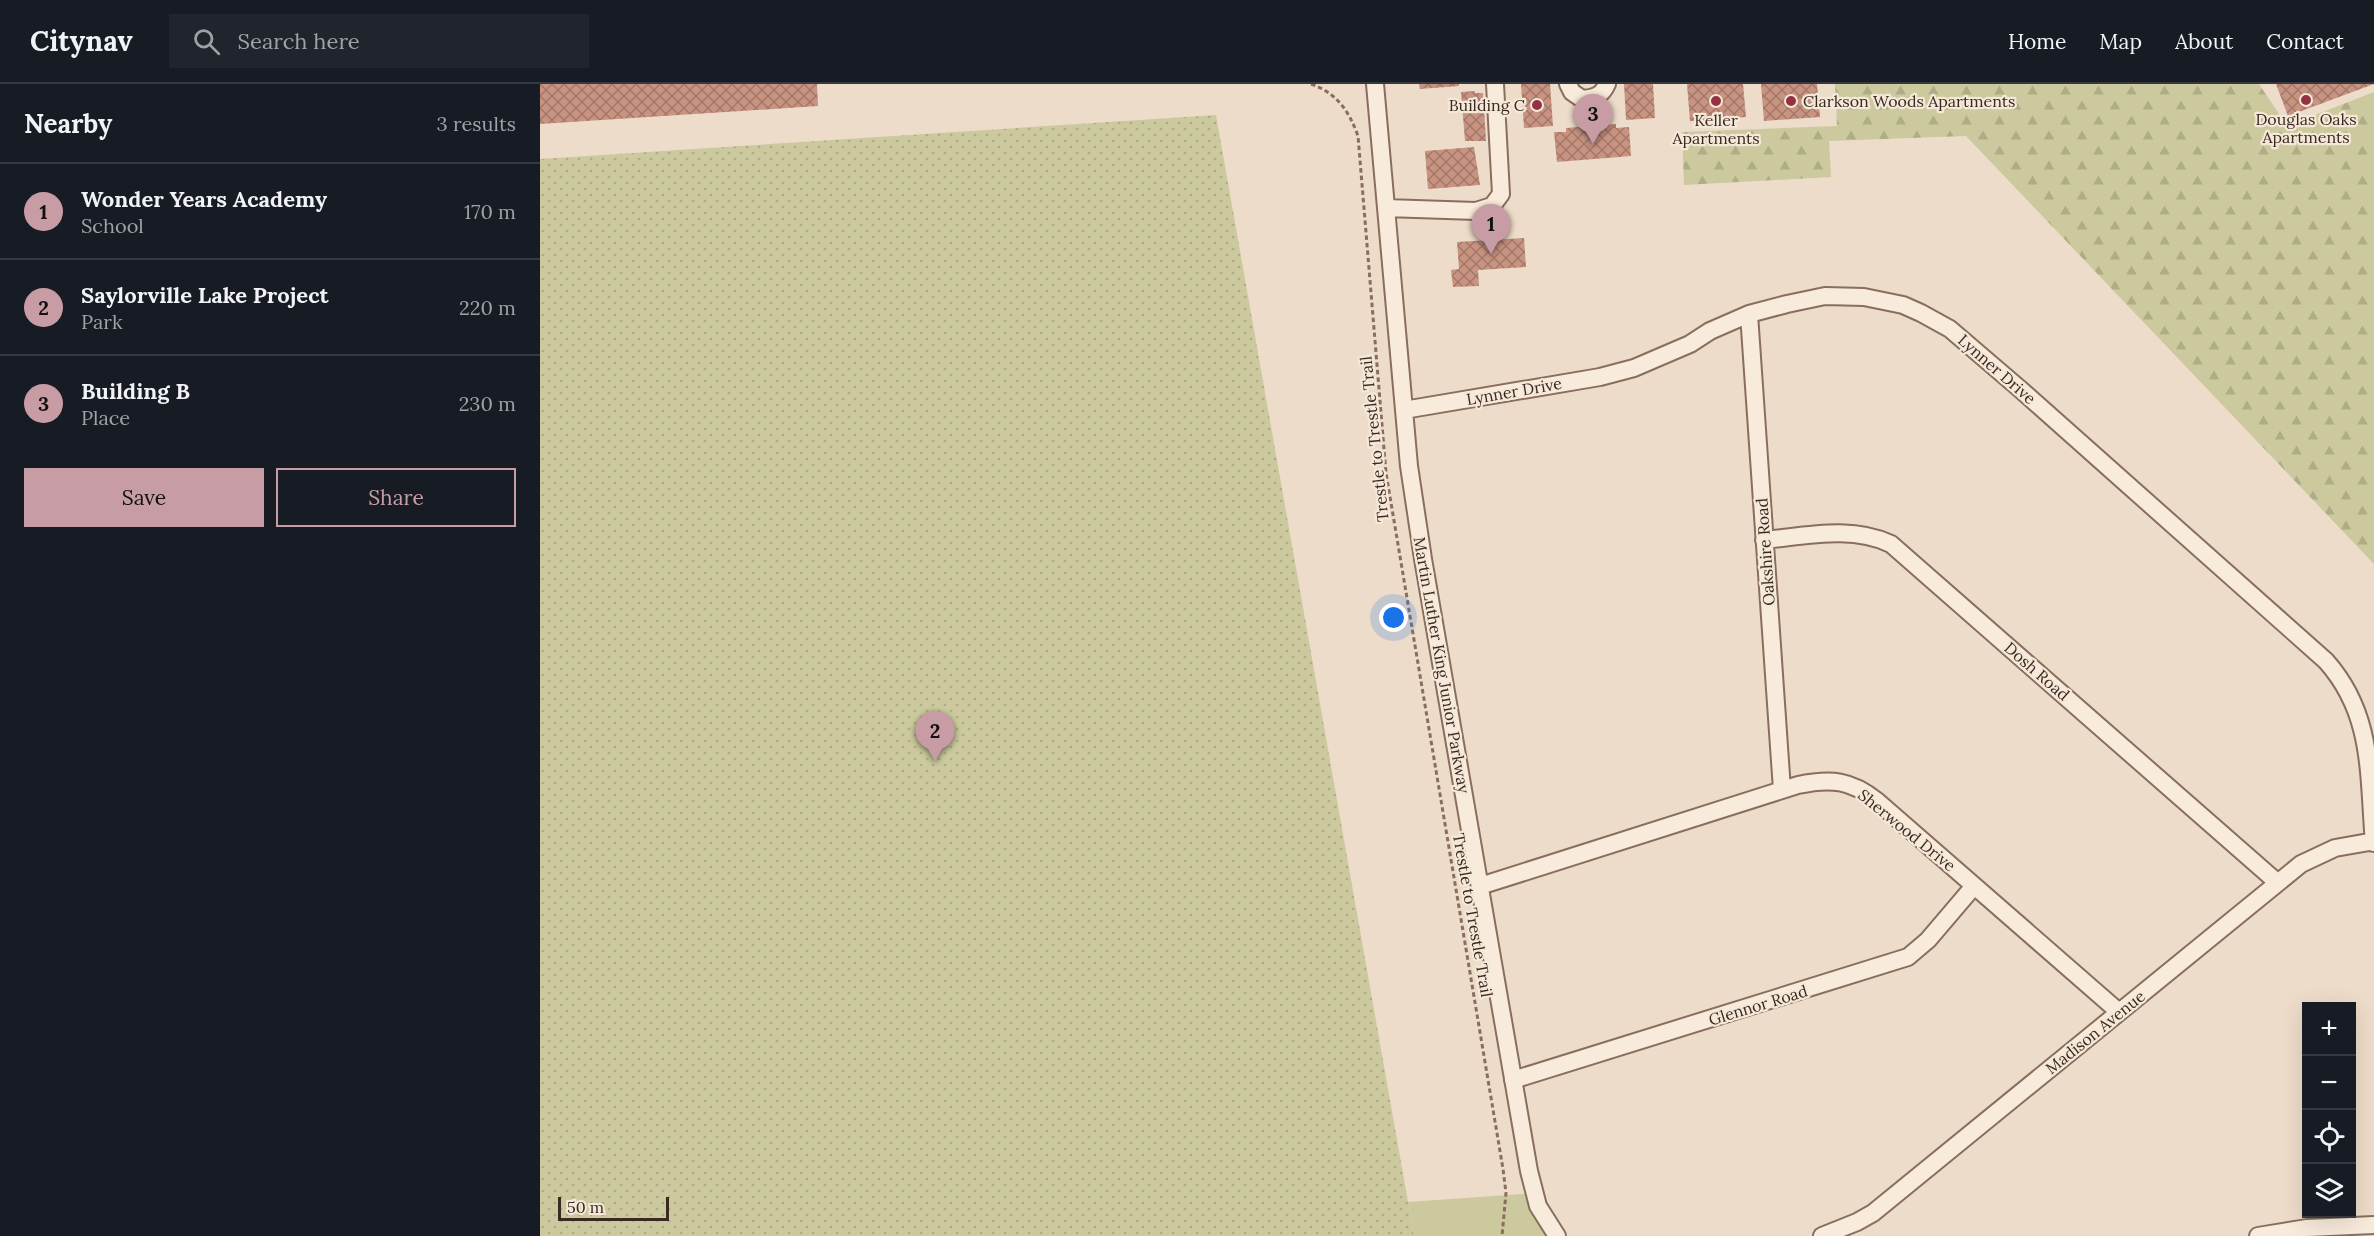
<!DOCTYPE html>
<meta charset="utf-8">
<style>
body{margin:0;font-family:Lora,serif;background:#20242c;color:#f1f3f6}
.controls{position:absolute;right:18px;bottom:18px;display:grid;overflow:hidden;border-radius:0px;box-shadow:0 6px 24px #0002}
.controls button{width:54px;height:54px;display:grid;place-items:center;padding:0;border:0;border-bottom:2px solid #363941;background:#171b24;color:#f1f3f6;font:30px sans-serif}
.scale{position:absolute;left:18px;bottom:15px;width:111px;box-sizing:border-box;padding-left:6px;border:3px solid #3a2921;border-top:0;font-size:16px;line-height:21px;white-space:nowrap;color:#3a2921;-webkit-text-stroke:4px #f5e8d8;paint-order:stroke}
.you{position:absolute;left:854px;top:534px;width:21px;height:21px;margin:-15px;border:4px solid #fff;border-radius:50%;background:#1a73e8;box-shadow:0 0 0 9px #1a73e833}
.badge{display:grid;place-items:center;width:39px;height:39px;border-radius:50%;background:#c89ca5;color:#111;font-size:20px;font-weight:700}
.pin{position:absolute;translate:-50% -50px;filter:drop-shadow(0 2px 3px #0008)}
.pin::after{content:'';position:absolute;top:32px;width:21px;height:18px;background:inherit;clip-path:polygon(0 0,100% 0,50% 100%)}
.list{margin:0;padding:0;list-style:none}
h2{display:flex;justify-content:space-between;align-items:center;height:78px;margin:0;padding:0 24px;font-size:26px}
h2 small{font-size:20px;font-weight:400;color:#9ea1a6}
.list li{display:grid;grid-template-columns:39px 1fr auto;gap:18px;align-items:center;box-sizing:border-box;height:96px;padding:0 24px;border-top:2px solid #363941}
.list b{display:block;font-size:22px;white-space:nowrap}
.list p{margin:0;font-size:20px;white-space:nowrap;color:#9ea1a6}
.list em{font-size:20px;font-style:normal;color:#9ea1a6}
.actions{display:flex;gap:12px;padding:18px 24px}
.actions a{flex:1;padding:14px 0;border:2px solid #c89ca5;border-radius:0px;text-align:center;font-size:21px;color:#c89ca5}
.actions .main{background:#c89ca5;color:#111}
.icon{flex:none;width:33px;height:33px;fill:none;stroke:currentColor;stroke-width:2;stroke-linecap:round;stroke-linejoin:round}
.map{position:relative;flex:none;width:1834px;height:1152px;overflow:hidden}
header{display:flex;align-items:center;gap:36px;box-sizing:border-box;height:84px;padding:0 30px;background:#171b24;border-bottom:2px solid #363941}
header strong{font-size:28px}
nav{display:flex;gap:33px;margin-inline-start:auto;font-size:21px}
.search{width:420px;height:54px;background:#20242c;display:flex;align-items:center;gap:15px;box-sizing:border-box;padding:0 21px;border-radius:0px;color:#9ea1a6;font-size:22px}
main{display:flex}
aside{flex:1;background:#171b24}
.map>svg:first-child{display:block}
.grass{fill:#cbc99d}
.forest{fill:url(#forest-firs)}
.park{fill:url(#park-dots)}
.building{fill:url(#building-cross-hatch)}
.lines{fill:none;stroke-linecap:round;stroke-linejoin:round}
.minor-casing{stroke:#896e5e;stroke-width:20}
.path{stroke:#896e5e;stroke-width:3;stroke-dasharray:4.5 3;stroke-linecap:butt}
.minor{stroke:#f8ebdc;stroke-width:16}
.poi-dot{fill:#953142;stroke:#f5e8d8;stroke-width:2}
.labels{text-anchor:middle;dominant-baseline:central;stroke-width:4.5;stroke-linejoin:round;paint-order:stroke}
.poi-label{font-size:16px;fill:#3a2921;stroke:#f5e8d8}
.street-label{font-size:16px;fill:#3a2921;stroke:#f5e8d8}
</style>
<header>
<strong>Citynav</strong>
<div class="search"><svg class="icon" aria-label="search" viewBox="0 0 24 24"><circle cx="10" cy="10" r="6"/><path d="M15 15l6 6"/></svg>Search here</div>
<nav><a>Home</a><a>Map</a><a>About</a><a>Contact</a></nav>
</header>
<main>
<aside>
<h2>Nearby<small>3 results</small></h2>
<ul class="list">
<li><span class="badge">1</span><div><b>Wonder Years Academy</b><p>School</p></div><em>170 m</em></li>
<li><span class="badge">2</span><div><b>Saylorville Lake Project</b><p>Park</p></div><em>220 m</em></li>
<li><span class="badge">3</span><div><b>Building B</b><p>Place</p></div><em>230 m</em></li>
</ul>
<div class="actions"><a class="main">Save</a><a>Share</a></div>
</aside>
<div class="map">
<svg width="1834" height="1152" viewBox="0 0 1834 1152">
<defs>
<pattern id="forest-firs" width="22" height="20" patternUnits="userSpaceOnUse" patternTransform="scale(1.5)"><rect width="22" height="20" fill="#cbc99d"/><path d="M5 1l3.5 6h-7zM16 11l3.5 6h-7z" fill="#afad87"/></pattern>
<pattern id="park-dots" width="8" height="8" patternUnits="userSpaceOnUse" patternTransform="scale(1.5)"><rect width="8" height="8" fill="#cbc99d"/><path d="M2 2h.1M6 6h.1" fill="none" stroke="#afad87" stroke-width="1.8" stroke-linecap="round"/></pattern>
<pattern id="building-cross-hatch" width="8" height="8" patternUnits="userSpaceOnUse" patternTransform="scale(1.5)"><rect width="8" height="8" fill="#c99381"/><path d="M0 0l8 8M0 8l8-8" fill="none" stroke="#a47869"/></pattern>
</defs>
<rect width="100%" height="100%" fill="#eddcc9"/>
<!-- grass -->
<path class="grass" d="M995,1109l22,43h-143l-6,-34z"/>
<!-- forest -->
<path class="forest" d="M1295,0h424l28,42 87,-34v472l-408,-428 -137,5 2,36 -147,8 -2,-53 155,-6z"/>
<!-- park -->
<path class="park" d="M676,31l198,1121h-874v-1077z"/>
<!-- building -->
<path class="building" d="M0,0h277l1,22 -278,18z
M879,0h40v2l-39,3z
M981,0h29l3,42 -29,2z
M1084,0h29l2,34 -29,2z
M1147,0h56l3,33 -56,4z
M1221,0h56l3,33 -56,4z
M1736,0h98l-86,32z
M935,7v2h8l3,48h-21l-4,-49z
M1076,40v4l13,-1 2,29 -74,6 -3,-30h12v-4z
M934,63l6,38 -52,4 -3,-38z
M984,154l2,29 -48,3 1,16 -26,1 -2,-17 8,-1 -2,-27z"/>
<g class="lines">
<defs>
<path id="minor" d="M835,0l34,382 14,93 106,612 9,35 19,30
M1028,0l4,8 10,7c12,-1 20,-3 25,-15
M846,124l90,3 16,-5 9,-12 -6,-110
M1209,230l33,476
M864,326l196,-33 34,-9 56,-24 20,-13 39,-17 38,-10 38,-8 39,1 39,8 18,8 29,16 70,60 306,272c48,54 42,114 48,182
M1224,456c42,-4 88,-15 127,4l387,339
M940,802l318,-101c33,-7 53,-5 79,16l242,211
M973,996l395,-123 20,-17 46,-54
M1282,1152l35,-14 16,-9 428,-349 34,-16 39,-7
M1718,1152l49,-8 67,-3"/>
</defs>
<!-- minor casing -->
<use href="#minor" class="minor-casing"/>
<!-- path -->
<path class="path" d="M771,0c26,9 38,27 47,52l28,337 117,696 3,24 -4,43"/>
<!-- minor -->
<use href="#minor" class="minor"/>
</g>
<!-- markers -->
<g class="poi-dot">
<circle cx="1766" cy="16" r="6"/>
<circle cx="1176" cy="17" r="6"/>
<circle cx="1251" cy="17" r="6"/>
<circle cx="997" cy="21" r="6"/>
</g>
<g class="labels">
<!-- poi labels -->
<g class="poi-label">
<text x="1263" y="17" text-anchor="start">Clarkson Woods Apartments</text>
<text x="985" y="21" text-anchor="end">Building C</text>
<text x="1766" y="35">Douglas Oaks<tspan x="1766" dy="18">Apartments</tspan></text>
<text x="1176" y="36">Keller<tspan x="1176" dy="18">Apartments</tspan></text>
</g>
<!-- street labels -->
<g class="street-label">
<text transform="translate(1457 285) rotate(41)">Lynner Drive</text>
<text transform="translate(974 307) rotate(-10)">Lynner Drive</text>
<text transform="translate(834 355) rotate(-96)">Trestle to Trestle Trail</text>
<text transform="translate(1225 468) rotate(-94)">Oakshire Road</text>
<text transform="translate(902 581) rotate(80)">Martin Luther King Junior Parkway</text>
<text transform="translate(1497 587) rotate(41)">Dosh Road</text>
<text transform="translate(1367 746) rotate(39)">Sherwood Drive</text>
<text transform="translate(933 831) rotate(80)">Trestle to Trestle Trail</text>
<text transform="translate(1218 921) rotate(-17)">Glennor Road</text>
<text transform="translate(1555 948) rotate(-39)">Madison Avenue</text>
</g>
</g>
</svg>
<div class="controls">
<button>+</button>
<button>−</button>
<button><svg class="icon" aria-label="locate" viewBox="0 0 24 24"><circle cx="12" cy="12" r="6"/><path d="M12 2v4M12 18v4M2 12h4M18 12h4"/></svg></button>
<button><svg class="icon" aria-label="layers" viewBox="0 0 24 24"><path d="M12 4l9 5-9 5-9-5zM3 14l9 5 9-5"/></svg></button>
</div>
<div class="scale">50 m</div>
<div class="you"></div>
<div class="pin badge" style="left:951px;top:170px">1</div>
<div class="pin badge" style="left:395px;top:677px">2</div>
<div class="pin badge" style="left:1053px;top:60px">3</div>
</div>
</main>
